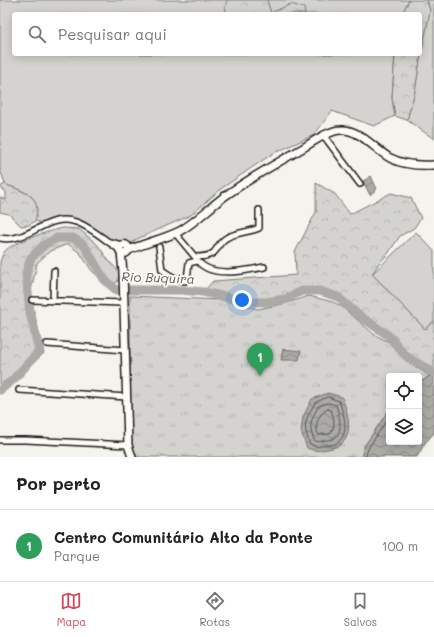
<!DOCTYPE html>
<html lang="pt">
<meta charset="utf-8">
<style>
body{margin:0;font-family:Mali,sans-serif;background:#f6f6f6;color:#222}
.controls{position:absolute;right:12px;bottom:12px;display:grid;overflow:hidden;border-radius:4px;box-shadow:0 2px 10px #0003}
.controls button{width:36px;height:36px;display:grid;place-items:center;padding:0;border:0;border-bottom:1px solid #e0e0e0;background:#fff;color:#222;font:20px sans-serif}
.you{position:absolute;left:242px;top:300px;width:14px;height:14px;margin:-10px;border:3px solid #fff;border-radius:50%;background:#1a73e8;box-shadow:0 0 0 6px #1a73e833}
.badge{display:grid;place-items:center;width:26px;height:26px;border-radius:50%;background:#d1495b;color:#fff;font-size:13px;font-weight:700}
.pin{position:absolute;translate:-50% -33px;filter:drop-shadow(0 1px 2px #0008)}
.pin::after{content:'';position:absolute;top:21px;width:14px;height:12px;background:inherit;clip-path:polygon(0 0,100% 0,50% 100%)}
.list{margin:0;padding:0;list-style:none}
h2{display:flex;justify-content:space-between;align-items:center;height:52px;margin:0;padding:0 16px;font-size:17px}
h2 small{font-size:13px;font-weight:400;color:#767676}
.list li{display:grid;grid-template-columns:26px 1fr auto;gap:12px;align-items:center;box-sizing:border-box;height:72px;padding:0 16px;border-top:1px solid #e0e0e0}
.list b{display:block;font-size:15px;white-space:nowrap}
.list p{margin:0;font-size:13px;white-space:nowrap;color:#767676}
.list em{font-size:13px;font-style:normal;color:#767676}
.icon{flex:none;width:22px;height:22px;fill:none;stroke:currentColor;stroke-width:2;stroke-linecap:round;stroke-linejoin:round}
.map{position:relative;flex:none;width:434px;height:457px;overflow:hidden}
.search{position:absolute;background:#fff;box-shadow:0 2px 10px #0003;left:12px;right:12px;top:12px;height:44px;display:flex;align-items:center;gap:10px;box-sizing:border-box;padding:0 14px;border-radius:4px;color:#767676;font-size:15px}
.sheet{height:124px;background:#fff}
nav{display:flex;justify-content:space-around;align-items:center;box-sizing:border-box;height:56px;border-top:1px solid #e0e0e0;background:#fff;font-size:11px;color:#767676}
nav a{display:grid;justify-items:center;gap:2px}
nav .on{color:#d1495b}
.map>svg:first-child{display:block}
.green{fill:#d4d3cf;stroke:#787876}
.forest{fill:url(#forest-crowns);stroke:#787876}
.park{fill:url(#park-tufts);stroke:#787876}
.water{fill:url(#water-waves);stroke:#72716f}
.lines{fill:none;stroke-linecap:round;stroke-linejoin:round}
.shore{stroke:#555553;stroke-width:1}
.river{stroke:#abaaa6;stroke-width:9}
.minor-casing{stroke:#1c1c1c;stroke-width:8}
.secondary-casing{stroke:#1c1c1c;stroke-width:10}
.minor{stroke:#fdfcf7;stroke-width:5}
.secondary{stroke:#fdfcf7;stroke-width:7}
.labels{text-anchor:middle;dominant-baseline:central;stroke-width:3.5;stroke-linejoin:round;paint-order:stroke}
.water-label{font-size:13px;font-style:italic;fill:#5c5c5a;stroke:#fdfcf7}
</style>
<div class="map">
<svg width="434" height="457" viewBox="0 0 434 457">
<defs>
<pattern id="forest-crowns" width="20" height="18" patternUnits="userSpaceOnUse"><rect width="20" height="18" fill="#d4d3cf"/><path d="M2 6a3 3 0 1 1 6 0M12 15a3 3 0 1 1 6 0" fill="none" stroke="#b5b5b1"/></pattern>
<pattern id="park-tufts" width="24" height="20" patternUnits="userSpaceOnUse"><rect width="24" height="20" fill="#d4d3cf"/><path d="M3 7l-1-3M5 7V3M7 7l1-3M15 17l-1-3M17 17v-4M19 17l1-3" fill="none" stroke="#b5b5b1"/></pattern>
<pattern id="water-waves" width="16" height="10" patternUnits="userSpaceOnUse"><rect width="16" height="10" fill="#abaaa6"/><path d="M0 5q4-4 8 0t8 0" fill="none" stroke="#8a8a86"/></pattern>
</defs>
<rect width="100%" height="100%" fill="#f4f3ee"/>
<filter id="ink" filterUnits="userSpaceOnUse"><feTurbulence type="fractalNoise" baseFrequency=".025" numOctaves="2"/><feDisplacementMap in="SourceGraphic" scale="8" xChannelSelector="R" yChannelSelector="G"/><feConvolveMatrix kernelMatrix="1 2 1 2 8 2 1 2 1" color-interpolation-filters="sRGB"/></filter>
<g filter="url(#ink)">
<!-- green -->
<path class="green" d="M0,0h409l-7,14h-388v40h381l-3,44 3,18 -21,10 -42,-15 -18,24 -42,19 -50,34 -31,27 -54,24 -9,6h-6l-17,-4 -20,-14 -27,-7 -13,4 -10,-3c7,-28 -10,-28 -30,-37l-5,-15z
M427,0h7v139l-27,-19 8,-29 5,-31 10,-49z
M416,232l18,19v70l-9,8 -53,-55z"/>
<!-- forest -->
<path class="forest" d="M227,0h40l4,13 20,-9 13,4 1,6h-78l-2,-7z
M409,0h18l3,11 -10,49 -5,31 -8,29 -12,-4 -3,-18 3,-44h25v-40h-18z
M316,183l19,11 15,20 41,-21 20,5 10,20 -7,10 -14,8 -13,19 -8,8 -7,11 53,55 9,-8v52l-28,-17 -17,-20 -32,-22 -19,-17 -18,-6h-18l-17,8 -19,3h-18l-45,-10 10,-11 83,-6 -1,-23 21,-40z
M5,184c19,9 38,10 30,37l-6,4 -8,1 -12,-12 -9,-2v-15l6,3v-8l-6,-5z
M63,228l16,1 18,15 12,17 10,11 -1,9 -8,8 -5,-7 -13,-11 -12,-18 -12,-9 -18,7 -13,12 -6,28 1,12 12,50 -44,41v-132c1,-3 3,-9 5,-11 9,-10 45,-20 58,-23z"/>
<!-- park -->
<path class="park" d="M130,296l91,4 37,9 25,-5 26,-8 24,6 8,4 34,29 14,7 17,19 24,15 -11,7v-7h-30v34l-24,35 -4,12h-226l-5,-12z"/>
<!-- water -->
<path class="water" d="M371,176l6,13 -7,6 -7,-14z
M283,349l18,2 -2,9h-18z
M434,373v60l-9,10 -8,14h-56l4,-12 24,-35v32h30v-59z
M328,393l14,4c7,19 15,48 -14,52 -10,1 -11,3 -21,-1l-6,-17 2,-14 9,-18z"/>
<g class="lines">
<!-- shore -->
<path class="shore" d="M328,397l11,4c5,13 12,35 -4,43 -3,1 -7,1 -10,1 -6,2 -9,2 -15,-1 -8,-19 -5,-24 5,-41z
M328,403l8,2c3,9 9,30 -4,34 -1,1 -5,1 -6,1 -5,1 -8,3 -12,0 -6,-14 -3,-20 4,-33z
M328,409l3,1c3,8 5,16 -1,24l-11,1c-6,-9 0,-22 9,-26z
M365,457l4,-10 20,-30"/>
<!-- river -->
<path class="river" d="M0,390l14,-11 25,-28 -9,-39 -4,-39 5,-15 13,-13 13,-7h16l11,7 20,34 12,11h65l22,2 45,10h18l19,-3 17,-8h18l18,6 19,17 32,22 17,20 28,17"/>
<defs>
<path id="minor" d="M324,136l36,48
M175,233l20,24c28,0 17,-12 33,-20 10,-5 22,-5 31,-9v-18
M0,238c28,6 47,-26 76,-16 15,5 30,19 44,28
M110,242l12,3
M159,247l3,23 11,7 8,3 4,1 2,-2 2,-16 8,-2
M196,258c11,21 49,13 68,9
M32,300l91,3
M53,301l1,-30
M47,344l78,6
M19,390l108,7
M0,440h26l102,5"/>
<path id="secondary" d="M119.5 249a4.5 4.5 0 1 1 9 0a4.5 4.5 0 1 1-9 0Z
M129,250c16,-7 35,-11 51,-19 17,-10 30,-24 45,-35 25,-18 52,-33 78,-48 10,-6 26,-18 38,-18 19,-1 33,19 49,28 14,7 29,8 44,7
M121,252l2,20 5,173 4,12"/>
</defs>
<!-- minor casing -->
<use href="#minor" class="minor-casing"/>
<!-- secondary casing -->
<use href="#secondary" class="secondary-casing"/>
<!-- minor -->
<use href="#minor" class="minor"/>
<!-- secondary -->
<use href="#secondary" class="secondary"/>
</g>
</g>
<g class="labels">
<!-- water labels -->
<g class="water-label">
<text transform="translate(158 277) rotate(2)">Rio Buquira</text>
</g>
</g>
</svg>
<div class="controls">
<button><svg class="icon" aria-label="locate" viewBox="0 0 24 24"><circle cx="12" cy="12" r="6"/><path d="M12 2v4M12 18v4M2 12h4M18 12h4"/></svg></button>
<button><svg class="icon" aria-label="layers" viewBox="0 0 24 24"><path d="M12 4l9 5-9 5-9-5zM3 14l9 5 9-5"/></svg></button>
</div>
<div class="you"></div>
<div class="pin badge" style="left:260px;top:376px;background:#2e9e5b">1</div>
<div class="search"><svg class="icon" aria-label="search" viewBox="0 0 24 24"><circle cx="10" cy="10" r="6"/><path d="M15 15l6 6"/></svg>Pesquisar aqui</div>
</div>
<section class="sheet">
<h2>Por perto<small></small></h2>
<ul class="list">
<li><span class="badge" style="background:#2e9e5b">1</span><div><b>Centro Comunitário Alto da Ponte</b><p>Parque</p></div><em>100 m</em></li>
</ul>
</section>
<nav>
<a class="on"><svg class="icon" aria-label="map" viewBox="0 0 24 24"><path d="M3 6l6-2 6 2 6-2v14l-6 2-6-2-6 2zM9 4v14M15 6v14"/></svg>Mapa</a>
<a><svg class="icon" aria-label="directions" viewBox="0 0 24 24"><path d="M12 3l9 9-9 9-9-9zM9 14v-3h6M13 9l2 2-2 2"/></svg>Rotas</a>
<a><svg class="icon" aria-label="saved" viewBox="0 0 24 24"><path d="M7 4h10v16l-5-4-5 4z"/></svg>Salvos</a>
</nav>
